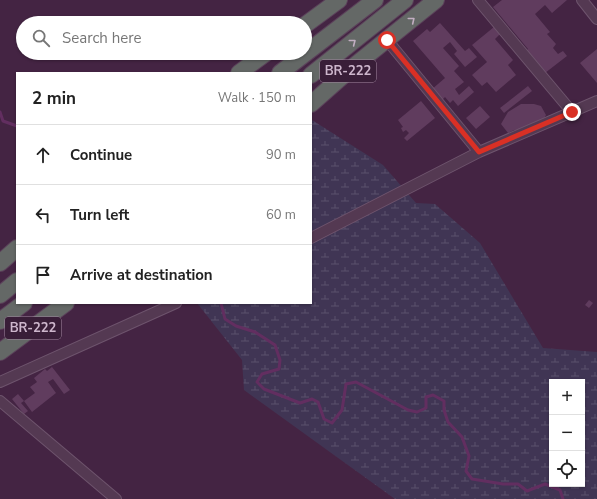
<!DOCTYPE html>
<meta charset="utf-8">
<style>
body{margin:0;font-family:"Nunito Sans",sans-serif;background:#f6f6f6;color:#222}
.controls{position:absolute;right:12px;bottom:12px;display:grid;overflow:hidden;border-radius:0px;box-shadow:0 1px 3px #0004}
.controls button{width:36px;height:36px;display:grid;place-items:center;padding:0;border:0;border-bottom:1px solid #e0e0e0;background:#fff;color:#222;font:20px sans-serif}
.stop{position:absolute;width:12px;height:12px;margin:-9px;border:3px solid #d93025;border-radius:50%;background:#fff}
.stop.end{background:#d93025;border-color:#fff;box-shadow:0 1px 4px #0008}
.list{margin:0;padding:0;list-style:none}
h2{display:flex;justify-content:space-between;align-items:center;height:52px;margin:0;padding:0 16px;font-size:17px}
h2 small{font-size:13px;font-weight:400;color:#767676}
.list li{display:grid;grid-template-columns:26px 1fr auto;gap:12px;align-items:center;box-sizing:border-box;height:60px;padding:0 16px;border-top:1px solid #e0e0e0}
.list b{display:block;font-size:15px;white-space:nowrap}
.list em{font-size:13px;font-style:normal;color:#767676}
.icon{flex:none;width:22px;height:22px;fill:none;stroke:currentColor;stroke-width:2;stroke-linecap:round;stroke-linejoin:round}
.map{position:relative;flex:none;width:597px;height:499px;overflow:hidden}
.search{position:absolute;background:#fff;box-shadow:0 1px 3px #0004;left:16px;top:16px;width:296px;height:44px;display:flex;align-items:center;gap:10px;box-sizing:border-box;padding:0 14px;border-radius:22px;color:#767676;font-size:15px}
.panel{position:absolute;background:#fff;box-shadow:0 1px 3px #0004;left:16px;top:72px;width:296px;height:232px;border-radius:0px}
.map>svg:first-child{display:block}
.wetland{fill:url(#wetland-marsh);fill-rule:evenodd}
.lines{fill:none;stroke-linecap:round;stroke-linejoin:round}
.stream{stroke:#622e60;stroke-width:3}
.building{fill:#603c5e}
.minor-casing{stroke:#6e546d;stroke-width:12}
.trunk-casing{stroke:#5b415a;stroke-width:18}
.minor{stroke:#543952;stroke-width:10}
.trunk{stroke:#646866;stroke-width:16}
.oneway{stroke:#c2aec2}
.route{stroke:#d93025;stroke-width:5}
.labels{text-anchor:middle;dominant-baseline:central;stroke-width:3;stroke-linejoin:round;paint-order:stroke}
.shield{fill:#391e38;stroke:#a188a0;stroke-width:1}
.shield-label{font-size:13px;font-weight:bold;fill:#cdb6cc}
</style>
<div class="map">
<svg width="597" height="499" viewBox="0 0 597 499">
<defs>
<pattern id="wetland-marsh" width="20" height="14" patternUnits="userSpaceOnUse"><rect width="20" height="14" fill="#403554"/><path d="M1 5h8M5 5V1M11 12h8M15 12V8" fill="none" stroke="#5a506b"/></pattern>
</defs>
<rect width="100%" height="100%" fill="#442443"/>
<!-- wetland -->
<path class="wetland" d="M312,120l71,45 33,38 19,1 45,39 63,105 54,4v147h-202l-151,-109 -2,-30 -45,-57h114zM552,382h30v102h-30z"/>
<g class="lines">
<!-- stream -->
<path class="stream" d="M0,112l3,9 14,5
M221,303l4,16 11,7 19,6 20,13 5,15 -1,9 -17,5 -5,8 7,7 36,14 12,-4 6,3 6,17 8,4 10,-13 4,-26 10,-2 52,28 9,2 9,-4v-11l7,-2 11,6v9l4,12 14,15 7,19 -3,15 6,8 31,5h15l9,7 18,-7 15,6 3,9"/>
</g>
<!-- building -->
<path class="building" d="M502,0h65l-15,13 -7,-8 -10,9 15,18 -3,2 9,10 -3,4 5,6 5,-3 4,5 -22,17 -19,-22 2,-2 -35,-42z
M440,23l25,28 4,-3 8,9 -12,10 -11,-13 3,-3 -7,-9 -7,6 16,18 -5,5 10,11 -9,7 4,6 10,-9 5,6 -16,14 -5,-6 -3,3 -5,-6 -4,4 -10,-11 14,-12 -32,-37 14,-12 3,3z
M494,27l6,7 -5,5 18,21 -5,5 8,10 -20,17 -9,-10 -5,4 -10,-11 15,-13 -15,-17z
M597,49v34l-17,-20z
M369,68l2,4 -11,8 -2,-4z
M528,86l4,5 -28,22 -4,-5z
M421,101l14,17 -28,23 -3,-3 5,-5 -3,-3 -3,2 -2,-4 2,-1 -5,-7z
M521,104h13l7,2 5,9 -3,5 -18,9 -11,1 -6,3 -7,-9 7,-12z
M480,106l10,11 -14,12 -10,-11z
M589,300l4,3 -4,5 -4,-3z
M52,367l18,23 -6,4 -11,-15 -5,3 8,11 -24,19 -8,-11 11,-8 -5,-6 7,-5 -3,-4 11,-9 2,2z
M18,394l6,7 -3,2 7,8 -4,3 -12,-15z"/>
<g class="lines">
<defs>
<path id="minor" d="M478,0l94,112
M582,0l15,19
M387,40l92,112
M311,238l168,-86 118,-51
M0,382l176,-79
M0,401l116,98"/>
<path id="trunk" d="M305,25l34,-25
M239,73l27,-20
M280,73l95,-73
M311,75l94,-75
M311,104l43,-38 82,-66
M0,263l17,-15
M0,295l17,-14
M0,321l24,-18
M0,352l66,-49"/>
</defs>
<!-- minor casing -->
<use href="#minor" class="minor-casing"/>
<!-- trunk casing -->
<use href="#trunk" class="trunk-casing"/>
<!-- minor -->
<use href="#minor" class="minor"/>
<!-- trunk -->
<use href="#trunk" class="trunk"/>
</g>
<!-- one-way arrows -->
<defs><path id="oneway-chevron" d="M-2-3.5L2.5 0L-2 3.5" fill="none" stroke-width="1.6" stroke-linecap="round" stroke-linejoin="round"/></defs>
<g class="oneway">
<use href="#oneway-chevron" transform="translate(412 20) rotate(-39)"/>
<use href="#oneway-chevron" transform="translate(353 42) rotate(-38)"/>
</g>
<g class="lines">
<!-- route -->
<path class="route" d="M387,40l92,112 93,-40"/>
</g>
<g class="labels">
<!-- shield labels -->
<g class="shield">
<rect x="320" y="60" width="56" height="22" rx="3"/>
<rect x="5" y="317" width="56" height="22" rx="3"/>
</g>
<g class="shield-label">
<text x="348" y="71">BR-222</text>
<text x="33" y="328">BR-222</text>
</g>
</g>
</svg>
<div class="controls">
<button>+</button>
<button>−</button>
<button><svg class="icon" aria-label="locate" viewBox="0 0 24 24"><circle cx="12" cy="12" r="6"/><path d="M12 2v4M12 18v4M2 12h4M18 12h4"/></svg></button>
</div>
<div class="stop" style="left:387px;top:40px"></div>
<div class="stop end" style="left:572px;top:112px"></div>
<div class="search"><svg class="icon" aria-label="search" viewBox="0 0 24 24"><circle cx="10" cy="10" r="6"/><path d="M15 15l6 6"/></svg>Search here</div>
<section class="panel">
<h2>2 min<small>Walk · 150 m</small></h2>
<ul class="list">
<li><svg class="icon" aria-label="ahead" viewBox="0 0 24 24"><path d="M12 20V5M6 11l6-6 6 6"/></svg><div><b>Continue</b></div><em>90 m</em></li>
<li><svg class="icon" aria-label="left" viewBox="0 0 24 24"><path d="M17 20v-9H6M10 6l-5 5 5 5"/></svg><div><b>Turn left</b></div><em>60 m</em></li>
<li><svg class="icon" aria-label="arrive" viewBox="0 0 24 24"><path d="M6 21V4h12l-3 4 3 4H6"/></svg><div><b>Arrive at destination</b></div></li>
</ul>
</section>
</div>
